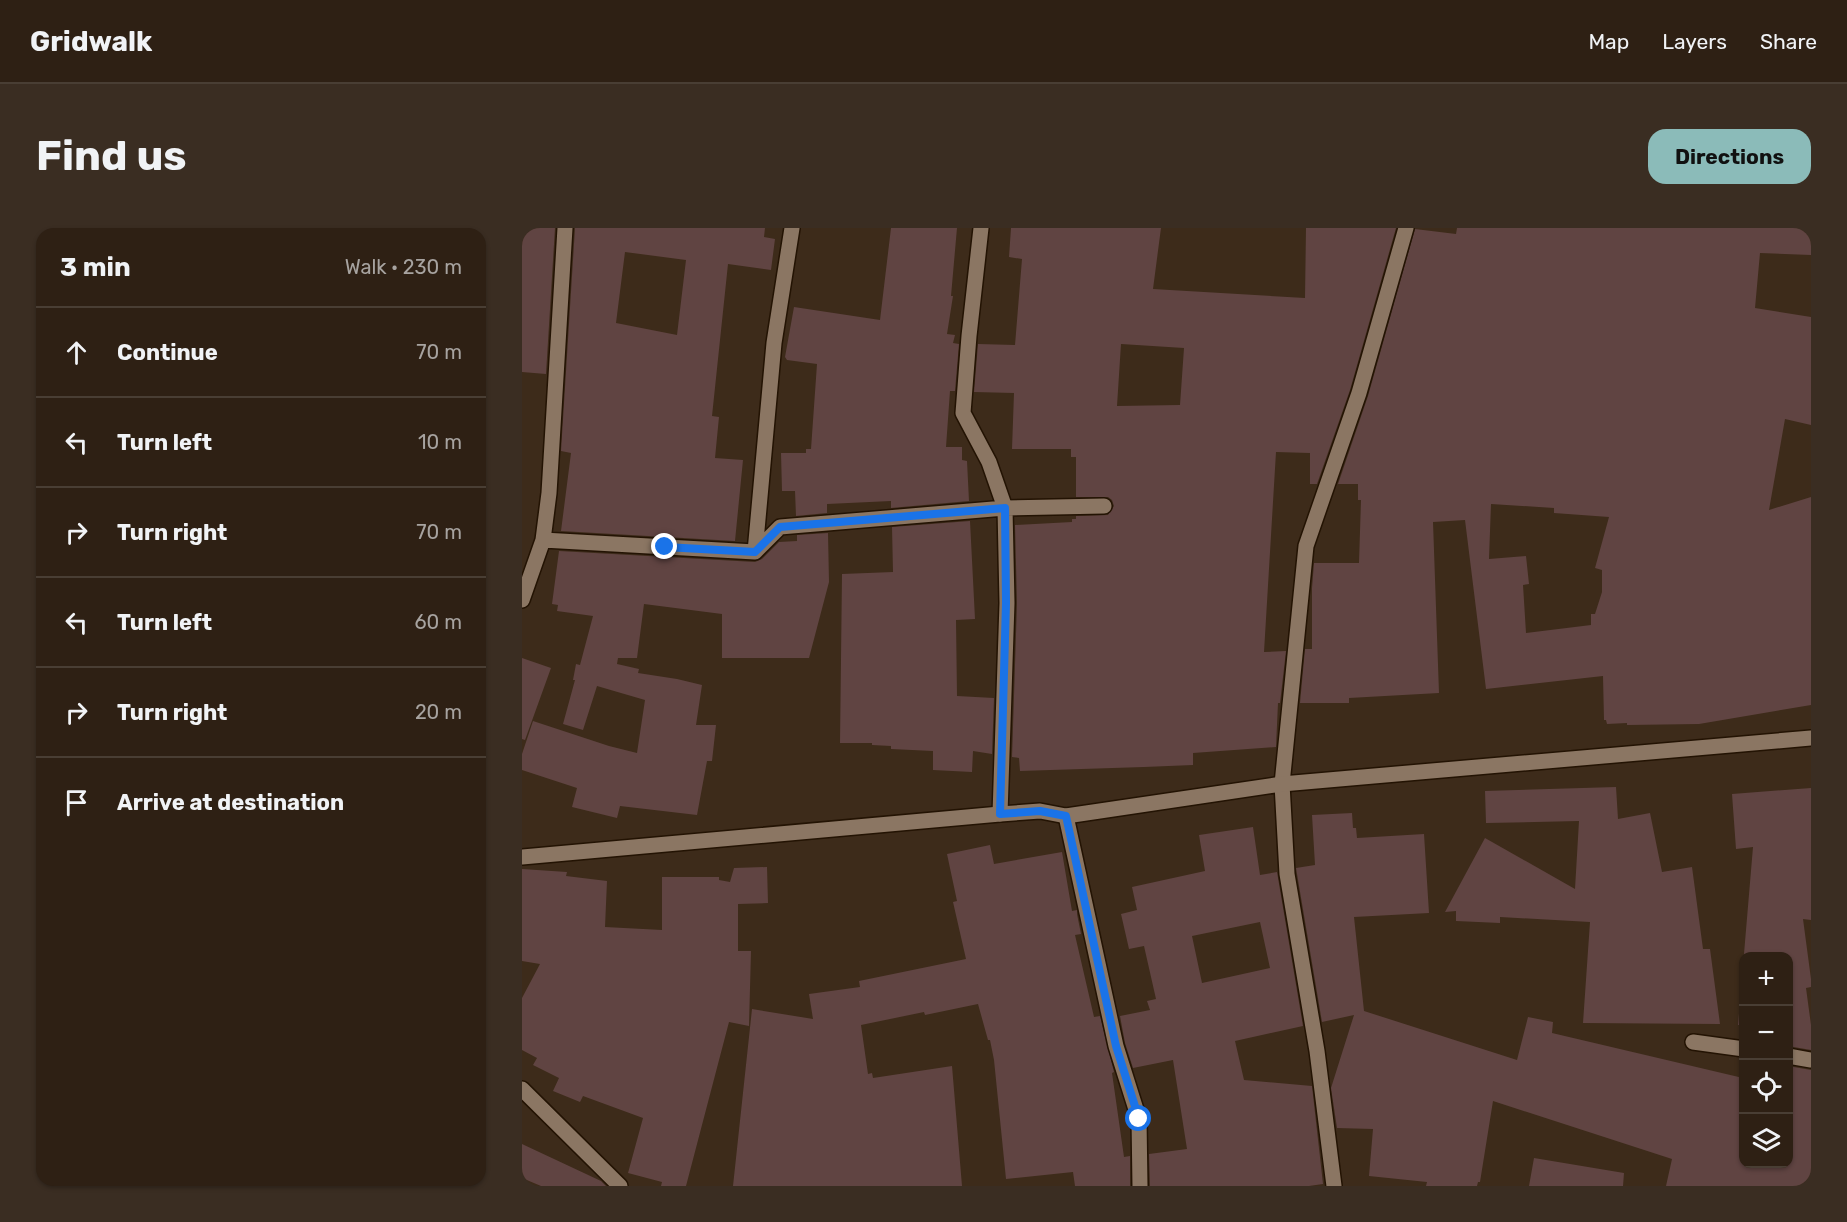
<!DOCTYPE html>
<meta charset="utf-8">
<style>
body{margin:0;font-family:Rubik,sans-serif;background:#3a2d22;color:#f1f3f6}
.controls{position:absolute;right:18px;bottom:18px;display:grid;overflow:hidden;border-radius:12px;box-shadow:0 2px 4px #0004}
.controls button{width:54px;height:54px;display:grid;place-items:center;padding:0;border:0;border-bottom:2px solid #493e34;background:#2e2014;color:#f1f3f6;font:30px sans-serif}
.stop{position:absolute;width:18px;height:18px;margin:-14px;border:4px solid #1a73e8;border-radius:50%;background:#fff}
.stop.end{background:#1a73e8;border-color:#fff;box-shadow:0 2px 6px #0008}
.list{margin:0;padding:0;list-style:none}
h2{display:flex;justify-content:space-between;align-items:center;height:78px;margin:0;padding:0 24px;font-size:26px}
h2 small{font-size:20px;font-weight:400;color:#a7a3a0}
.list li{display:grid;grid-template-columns:39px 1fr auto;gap:18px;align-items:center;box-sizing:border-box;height:90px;padding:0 24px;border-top:2px solid #493e34}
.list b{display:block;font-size:22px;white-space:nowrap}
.list em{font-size:20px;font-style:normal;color:#a7a3a0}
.icon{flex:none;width:33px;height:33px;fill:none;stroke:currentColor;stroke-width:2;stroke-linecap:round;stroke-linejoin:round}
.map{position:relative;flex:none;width:1289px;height:958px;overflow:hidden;border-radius:18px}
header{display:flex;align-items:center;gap:36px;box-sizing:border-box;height:84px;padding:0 30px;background:#2e2014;border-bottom:2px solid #493e34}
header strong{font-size:28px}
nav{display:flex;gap:33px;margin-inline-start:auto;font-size:21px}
.intro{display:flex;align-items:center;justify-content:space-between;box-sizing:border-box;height:144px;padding:0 36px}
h1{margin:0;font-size:42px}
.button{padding:15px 27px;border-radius:18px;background:#8bbbb9;color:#111;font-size:21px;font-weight:700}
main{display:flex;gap:36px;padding:0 36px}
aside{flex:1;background:#2e2014;border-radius:18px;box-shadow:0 2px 4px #0004}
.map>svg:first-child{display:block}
.building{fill:#604442;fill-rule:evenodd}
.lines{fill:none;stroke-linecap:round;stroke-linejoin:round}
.street-casing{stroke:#231303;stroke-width:18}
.secondary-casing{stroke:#231303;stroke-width:18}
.street{stroke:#8b7663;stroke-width:15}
.secondary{stroke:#8b7663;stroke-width:15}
.route{stroke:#1a73e8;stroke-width:8}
</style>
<header>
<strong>Gridwalk</strong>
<nav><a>Map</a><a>Layers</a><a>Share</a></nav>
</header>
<div class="intro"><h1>Find us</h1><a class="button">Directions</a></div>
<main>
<aside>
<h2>3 min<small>Walk · 230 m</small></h2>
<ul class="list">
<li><svg class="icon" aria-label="ahead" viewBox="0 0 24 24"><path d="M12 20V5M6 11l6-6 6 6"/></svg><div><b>Continue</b></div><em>70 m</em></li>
<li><svg class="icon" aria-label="left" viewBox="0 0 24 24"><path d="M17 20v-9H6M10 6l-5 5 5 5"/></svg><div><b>Turn left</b></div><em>10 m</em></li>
<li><svg class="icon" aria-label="right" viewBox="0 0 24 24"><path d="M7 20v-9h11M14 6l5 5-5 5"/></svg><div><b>Turn right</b></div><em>70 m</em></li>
<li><svg class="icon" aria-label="left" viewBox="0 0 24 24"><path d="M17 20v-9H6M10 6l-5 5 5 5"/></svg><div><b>Turn left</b></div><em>60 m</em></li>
<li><svg class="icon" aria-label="right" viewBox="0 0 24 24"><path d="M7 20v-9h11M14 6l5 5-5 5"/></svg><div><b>Turn right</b></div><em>20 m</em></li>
<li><svg class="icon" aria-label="arrive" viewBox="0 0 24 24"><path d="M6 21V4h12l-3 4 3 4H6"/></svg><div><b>Arrive at destination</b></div></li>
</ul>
</aside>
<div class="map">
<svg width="1289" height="958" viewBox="0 0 1289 958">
<rect width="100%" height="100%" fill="#3d2b1a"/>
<!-- building -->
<path class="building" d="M0,0h33l-9,146 -24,-2z
M53,0h190l-1,9 11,2 -4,31 -43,-6 -16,152 7,1 -4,41 28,2 -8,81 -174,-10 10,-78 -10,-2zM103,24l61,8 -9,75 -61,-12z
M369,0h66l-6,68h2l-6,38 8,1 -2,8 6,1 -4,47h-5l-4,56h16v13l5,1 2,40 -78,7v-7l-64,3v9l-31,3 -1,-25h-13l-1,-38h25v-4h5l6,-85 -30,-4 -2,-3 9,-50 86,13z
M489,0h150l-8,61 152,9 1,-70h90l-46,162 -33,94h-7v-31l-34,-1 -12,200 22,-1 -6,52h-2l-2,44 -83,6v12l-49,2 -124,4 -1,-13 -7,-1 5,-154 -2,-78 57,-3v-3h4v-3l32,-1 6,-9 -2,-6 -4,-3h-32v-40h-5v-8h-59l2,-56 -40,-1 4,-48 37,1 7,-86 -13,-2zM599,116l63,4 -4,57 -63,1z
M935,0h354v27l-51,-2 -5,55 56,9v108l-26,-6 -16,91 42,-13v208l-112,19 -72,1v-2l-20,1 -1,-4h-2l-1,-44 -117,13 -21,-169 -32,2 6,171 -90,5v5h-49l5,-54h7v-61l2,-25h45l2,-63h-3v-16h-20l30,-88 47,-167 41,5zM969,276l63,4v5l55,4 -14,51 7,2v22l-7,22h-4v11l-65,8 -3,-48 6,-1 -3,-28 -37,3z
M448,293l5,98 -19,1 1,76 37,2 -2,56 -19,-3 -1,21 -39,-2v-19l-42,-2v-3l-19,-1v-2h-32l2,-169 51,-2 -1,-45z
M306,305l1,49 -20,76h-87v-44l-78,-10 -7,54h-19l-1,6 22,5 -1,4 39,6 25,6 -6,40h20l-4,36h-5l-10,54 -77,-9 -3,12 -45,-11 5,-19 -55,-18v-16l11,-33 76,25 28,7 8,-53 -48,-14 -14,44 -20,-6 12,-44h-2l3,-16 4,1 13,-49 -36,-5 1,-6 -6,-1 7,-53 196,11 7,-3 17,-17 18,-1v-6z
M0,430l29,10 -26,72 -3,-1z
M1094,559l2,32 32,-6 12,59 30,-5 11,82h7l10,75 -137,-1 7,-101 -90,-5v6l-44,-2v-10l-11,1 40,-74 90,51 4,-68 -93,2 -1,-32z
M1289,560v132l-8,-1 8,60v8l-5,1 5,37v25l-23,-4v-89h-45v68h-5l15,-178 -17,2 -4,-55z
M830,585l1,15h3l1,10 67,-4 5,79 -75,4 10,94 153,49 11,-43 25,5 -1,11 191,45v86h45v-98l23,4v116h-145l6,-27 -179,-58 -13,81h-2l-1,4h-51l1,-4 -58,-6 4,-47 -36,-1 -6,-40 23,-73 -32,7 -26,-154 19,-3 -3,-50z
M731,599l7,48 17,-3 26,154 -68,15 9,39 68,6 11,98 -14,2h-159l-1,-32 38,-5 -14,-89 -40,8 -8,-25 -5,-27 30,-6 -3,-9 9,-2 -12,-53 -15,3 -8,-35 16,-4 -5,-23 73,-16 -6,-36zM738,694l10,46 -68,15 -10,-47z
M468,617l4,19 68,-12 10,59 5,-1v4l4,20 -6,1 19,82 6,-1 14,56 -2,1 12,84 6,-1v30h-55l-2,-14 -67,7 -12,-119 -4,-20h-2l-10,-36 -53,11 -1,-3 -63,13 7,49 4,-1 1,5 79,-12 10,120h-229l19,-177 61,10 -4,-25 51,-7 -1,-6 107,-22 -13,-57 4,-1 -10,-47z
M245,639l1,36 -30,1v47h13l-2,75 -20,-4 -43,164h-25l1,-4 -34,-9 15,-55 -60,-22 -3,6 -27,-11 6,-13 -26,-13 4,-7 -15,-8v-52l18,-34 -18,-3v-92l45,3 -1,4 41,5 -2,46 57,3v-53h57v3l11,2 4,-14z
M0,916l79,37 5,5h-65l-19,-8z
M1012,930l90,15 -1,13h-94z"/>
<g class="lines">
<defs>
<path id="street" d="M459,0l-12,108 -6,77 26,49 16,46 2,95 -7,211
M21,312l212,12 25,-25 225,-19 99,-2
M233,324l19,-209 18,-115
M0,372l21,-60 6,-47 16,-265
M544,588l50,230 23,73 1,67
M1171,814l51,7
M1266,828l23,4
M0,861l98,97
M812,958l-17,-135 -30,-177 -5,-90 24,-238 53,-153 47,-165"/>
<path id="secondary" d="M0,629l478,-43 40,-3 26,5 216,-32 529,-46"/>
</defs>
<!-- street casing -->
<use href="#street" class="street-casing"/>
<!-- secondary casing -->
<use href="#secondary" class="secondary-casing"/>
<!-- street -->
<use href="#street" class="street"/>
<!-- secondary -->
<use href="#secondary" class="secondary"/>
</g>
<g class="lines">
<!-- route -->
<path class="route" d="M143,319l90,5 25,-25 225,-19 1,95 -6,211 40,-3 26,5 50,230 23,73"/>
</g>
</svg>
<div class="controls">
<button>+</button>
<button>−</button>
<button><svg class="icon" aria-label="locate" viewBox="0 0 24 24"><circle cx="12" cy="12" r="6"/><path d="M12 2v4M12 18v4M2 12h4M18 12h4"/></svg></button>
<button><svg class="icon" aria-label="layers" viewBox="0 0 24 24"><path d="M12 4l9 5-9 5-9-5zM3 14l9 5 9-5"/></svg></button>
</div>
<div class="stop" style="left:617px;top:891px"></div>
<div class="stop end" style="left:143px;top:319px"></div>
</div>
</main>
